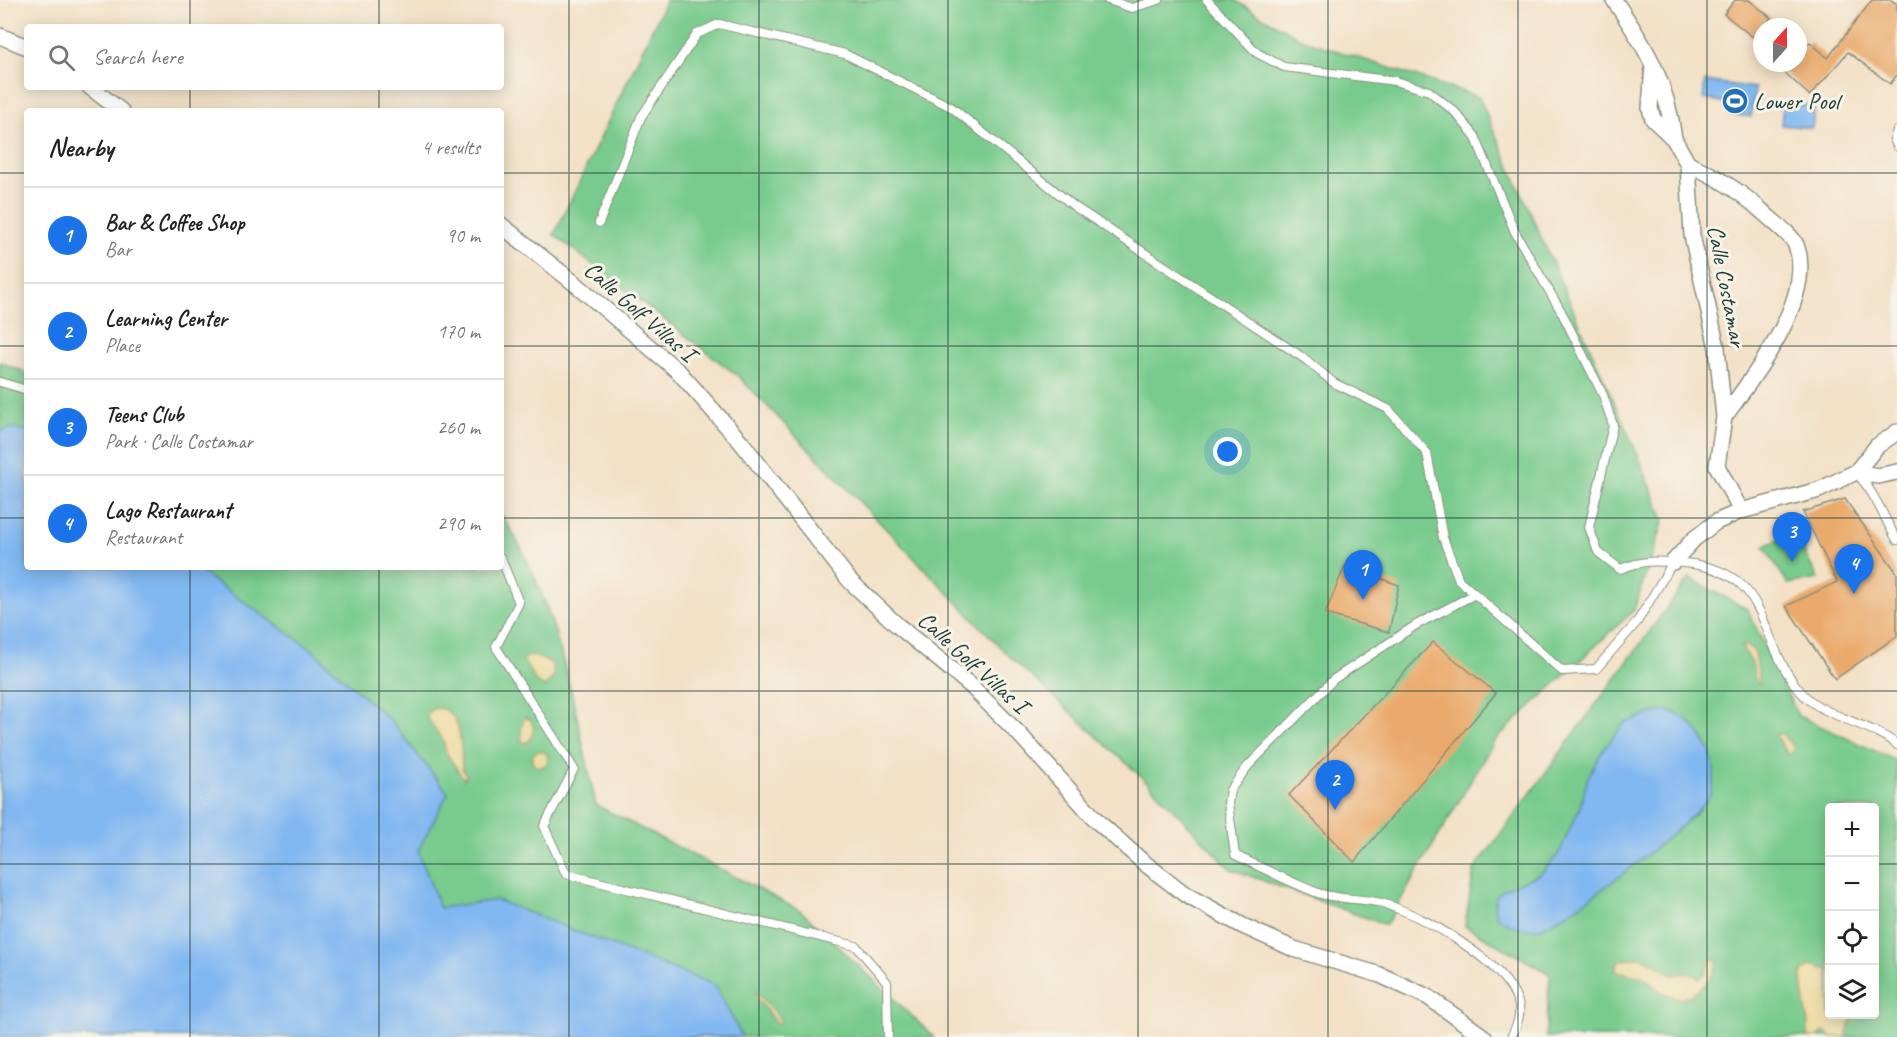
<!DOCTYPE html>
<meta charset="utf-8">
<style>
body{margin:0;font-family:Caveat,sans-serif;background:#f6f6f6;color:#222}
.controls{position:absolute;right:18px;bottom:18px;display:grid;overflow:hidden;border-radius:6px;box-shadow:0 3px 15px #0003}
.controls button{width:54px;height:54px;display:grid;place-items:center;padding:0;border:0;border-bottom:2px solid #e0e0e0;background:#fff;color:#222;font:30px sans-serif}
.compass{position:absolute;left:1753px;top:18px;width:54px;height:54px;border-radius:50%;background:#fff;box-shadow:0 3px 15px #0003;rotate:21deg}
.you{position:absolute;left:1228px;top:452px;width:21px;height:21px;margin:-15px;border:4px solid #fff;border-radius:50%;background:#1a73e8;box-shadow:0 0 0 9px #1a73e833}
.badge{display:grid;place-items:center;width:39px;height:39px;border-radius:50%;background:#1a73e8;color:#fff;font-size:20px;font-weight:700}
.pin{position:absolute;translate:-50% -50px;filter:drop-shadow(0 2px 3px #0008)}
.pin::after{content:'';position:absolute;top:32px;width:21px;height:18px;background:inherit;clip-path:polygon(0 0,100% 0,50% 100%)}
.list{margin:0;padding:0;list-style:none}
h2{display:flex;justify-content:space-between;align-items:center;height:78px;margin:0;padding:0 24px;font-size:26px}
h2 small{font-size:20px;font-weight:400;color:#767676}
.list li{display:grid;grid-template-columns:39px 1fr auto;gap:18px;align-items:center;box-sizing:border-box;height:96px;padding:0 24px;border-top:2px solid #e0e0e0}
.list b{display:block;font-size:22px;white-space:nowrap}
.list p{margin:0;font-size:20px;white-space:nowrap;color:#767676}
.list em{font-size:20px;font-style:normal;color:#767676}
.icon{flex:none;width:33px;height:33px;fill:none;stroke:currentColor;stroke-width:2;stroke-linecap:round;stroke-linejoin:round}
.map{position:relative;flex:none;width:1897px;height:1037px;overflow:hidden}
.search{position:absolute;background:#fff;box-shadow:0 3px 15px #0003;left:24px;top:24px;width:480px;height:66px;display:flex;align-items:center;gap:15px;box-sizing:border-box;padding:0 21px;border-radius:6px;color:#767676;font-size:22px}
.panel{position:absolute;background:#fff;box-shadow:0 3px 15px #0003;left:24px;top:108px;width:480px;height:462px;border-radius:6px}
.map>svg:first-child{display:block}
.green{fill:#78cb8d;stroke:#4c8460;stroke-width:1.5;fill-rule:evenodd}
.sand{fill:#eeda9e;stroke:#868c69;stroke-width:1.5}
.water{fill:#82b8f1;stroke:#507a92;stroke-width:1.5}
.building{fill:#eaaa6c}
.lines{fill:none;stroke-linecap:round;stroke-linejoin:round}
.service-casing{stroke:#898f7e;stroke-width:10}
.minor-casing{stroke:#898f7e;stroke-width:18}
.service{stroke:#fff;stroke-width:8}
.minor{stroke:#fff;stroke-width:15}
.grid{fill:none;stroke:#1f3d34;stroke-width:1.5;stroke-opacity:0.55}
.labels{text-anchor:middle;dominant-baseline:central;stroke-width:6;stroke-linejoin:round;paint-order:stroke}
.poi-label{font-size:24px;fill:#1f3d34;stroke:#f7f3e8;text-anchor:start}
.street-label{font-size:24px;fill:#1f3d34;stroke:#f7f3e8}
</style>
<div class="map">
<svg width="1897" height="1037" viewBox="0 0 1897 1037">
<rect width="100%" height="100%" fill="#f7f3e8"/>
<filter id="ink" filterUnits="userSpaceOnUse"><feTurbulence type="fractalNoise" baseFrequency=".0167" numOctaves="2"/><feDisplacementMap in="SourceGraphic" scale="12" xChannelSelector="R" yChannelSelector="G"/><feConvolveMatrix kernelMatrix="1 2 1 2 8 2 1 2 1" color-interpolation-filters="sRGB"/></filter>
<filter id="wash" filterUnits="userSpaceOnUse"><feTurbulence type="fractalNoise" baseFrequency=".008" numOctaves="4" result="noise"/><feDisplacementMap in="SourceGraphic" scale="24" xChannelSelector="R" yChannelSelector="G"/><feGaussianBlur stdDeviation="1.35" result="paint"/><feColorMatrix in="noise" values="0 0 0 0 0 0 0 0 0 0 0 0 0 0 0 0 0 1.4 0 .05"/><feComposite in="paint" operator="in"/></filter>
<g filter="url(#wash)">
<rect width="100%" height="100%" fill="#f3e1c7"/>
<!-- green -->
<path class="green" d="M666,0h568l67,39 178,58 160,361 25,62 -30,90 -139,130 -109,185 -155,-56 -84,-87 -137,-125 -272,-281 -184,-141z
M0,362l27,11v112l-27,-15z
M501,514c57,87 73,191 95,291l205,106 133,126h-267l-242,-105 -277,-365h353z
M1794,533l24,46 -30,5 -24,-38z
M1689,578l58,31 51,107 99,45v276h-351l4,-63 -85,-48 9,-56zM1830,808h44v206h-44z"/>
<!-- sand -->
<path class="sand" d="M1741,646h7l7,6 5,33 -5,-5 -3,-17z
M531,655l21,8 2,13 -9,11 -8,-4 -13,-21v-4z
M434,708c30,-1 27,41 28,61l4,5 -2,6 -19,-29 -1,-9 -18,-26z
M525,717l6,3c4,9 3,18 -5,23l-4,-1 -1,-14z
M1780,733l14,14 -2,6 -5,1 -12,-19z
M532 759a8 8 0 1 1 16 0a8 8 0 1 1-16 0Z
M1639,957l13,4 21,14 16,-2 10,5 6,-4 6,-15h5l1,4c-4,17 -18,30 -35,36l-19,-6 -20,-16 -28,-6 4,-10z
M1811,965l18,5 1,44 24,1 -9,22h-14l-7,-5 -7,5h-9c2,-22 -7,-43 -6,-65z
M755,990l25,29v4l-3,1 -20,-25z"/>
<!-- water -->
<path class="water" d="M1705,81l50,7 -4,29 -22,-3 1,-11 -27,-4z
M1783,104l32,2 -3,22 -31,-3z
M12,428l15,2v137h167l116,81 82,74 56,71 -30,58 22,57 56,-8 219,85 27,52h-742v-606z
M1667,711c17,3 26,13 35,26 12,17 17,42 6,61 -13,23 -147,128 -173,131 -14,1 -26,-4 -38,-12l-3,-10 2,-10 6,-7 38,-16 18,-19 22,-48 8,-30 13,-24 22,-29 29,-11z"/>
<g id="blocks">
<!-- building -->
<path class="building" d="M1735,0h14l22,18 -17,20 -30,-24z
M1872,0h19l6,4v71l-7,9 -42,-32 -38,44 -26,-24 8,-9h6v-7l12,-14 18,16z
M1845,499l52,74v63l-62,43 -49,-73 51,-24 -34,-70z
M1345,566l54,19 -10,47 -64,-18z
M1433,642l63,51 -142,169 -65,-67z"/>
</g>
</g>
<g filter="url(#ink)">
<use href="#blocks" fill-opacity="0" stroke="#898f7e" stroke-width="1.5"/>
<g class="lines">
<defs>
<path id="service" d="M1108,0l24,8 27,-8
M1207,0l50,53 27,14 111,14 34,10 26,21 20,24 40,96 47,81 41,82 10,30 -24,102 9,25 22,17c25,-10 37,-8 63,-6 92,7 71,75 118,129 22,26 69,30 96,53
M1897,131l-3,8 3,7
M599,223l42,-106 56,-83 22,-10 126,30 106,53 124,100 230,152 29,24 54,26 39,44 16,85 16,42 103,91 34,-2 41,-47 36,-60
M0,382l27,8
M1858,475c17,18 26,43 39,65
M501,558l18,45 -23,44 78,122 -30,57 22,48 290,72 31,36 1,55
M1475,594l-59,31 -82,54 -86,87 -18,24 -2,13 7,52c27,13 55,27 83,38 20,7 43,5 63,10 41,11 123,58 137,99 4,11 -2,26 -7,35"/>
<path id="minor" d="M1614,0c32,47 53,82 60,139
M0,36l27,11
M1653,65l-3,43 3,11 21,20 14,25 4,71 25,113 7,69 -7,49 24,45
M90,87l31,24
M1688,164c29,12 52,27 76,49 9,9 27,21 32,32 20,52 -43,133 -72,172
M501,225l77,61 101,86 62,70 109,139 47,44 73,60 50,50 78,87 45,40 43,33 57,31 51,23 86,26 48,22 56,40
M1856,472l22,4 19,-4
M1673,562l21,-23 22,-17 25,-11 78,-21 37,-18 21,-26 20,-14"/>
</defs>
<!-- service casing -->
<use href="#service" class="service-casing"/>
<!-- minor casing -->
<use href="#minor" class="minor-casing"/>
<!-- service -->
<use href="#service" class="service"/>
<!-- minor -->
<use href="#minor" class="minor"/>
</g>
</g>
<!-- grid -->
<path class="grid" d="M190,0v27M379,0v27M569,0v1037M759,0v1037M948,0v1037M1138,0v1037M1328,0v1037M1518,0v1037M1707,0v1037M190,87v24M379,87v24M0,173h27M501,173h1396M0,346h27M501,346h1396M0,518h27M501,518h1396M190,567v470M379,567v470M0,691h1897M0,864h1830M1874,864h23"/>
<!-- icons -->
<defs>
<symbol id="stadium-disc" viewBox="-11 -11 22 22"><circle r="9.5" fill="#1f6fb2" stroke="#f7f3e8"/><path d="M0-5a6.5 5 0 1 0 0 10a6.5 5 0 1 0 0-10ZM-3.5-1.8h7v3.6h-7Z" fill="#fff"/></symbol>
</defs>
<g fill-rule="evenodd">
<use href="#stadium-disc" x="1720" y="86" width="30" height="30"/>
</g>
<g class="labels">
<!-- poi labels -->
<g class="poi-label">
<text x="1754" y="101">Lower Pool</text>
</g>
<!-- street labels -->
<g class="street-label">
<text transform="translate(1727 286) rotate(79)">Calle Costamar</text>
<text transform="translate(640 311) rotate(41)">Calle Golf Villas I</text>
<text transform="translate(973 662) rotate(42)">Calle Golf Villas I</text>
</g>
</g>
</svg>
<div class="controls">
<button>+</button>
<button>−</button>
<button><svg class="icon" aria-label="locate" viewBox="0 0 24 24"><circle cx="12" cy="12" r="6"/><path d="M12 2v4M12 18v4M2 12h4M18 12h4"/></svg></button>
<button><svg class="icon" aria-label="layers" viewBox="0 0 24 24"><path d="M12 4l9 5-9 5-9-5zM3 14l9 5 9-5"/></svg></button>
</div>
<svg class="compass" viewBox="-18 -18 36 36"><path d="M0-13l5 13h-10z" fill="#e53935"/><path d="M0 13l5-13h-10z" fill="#767676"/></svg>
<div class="you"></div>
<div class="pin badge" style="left:1363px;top:600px">1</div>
<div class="pin badge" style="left:1335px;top:810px">2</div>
<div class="pin badge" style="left:1792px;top:562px">3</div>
<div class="pin badge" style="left:1854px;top:594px">4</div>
<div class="search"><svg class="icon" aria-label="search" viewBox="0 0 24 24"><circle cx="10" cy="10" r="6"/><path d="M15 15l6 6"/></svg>Search here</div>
<section class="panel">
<h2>Nearby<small>4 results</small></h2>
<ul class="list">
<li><span class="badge">1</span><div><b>Bar &amp; Coffee Shop</b><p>Bar</p></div><em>90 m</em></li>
<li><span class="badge">2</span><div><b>Learning Center</b><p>Place</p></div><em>170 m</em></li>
<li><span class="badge">3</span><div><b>Teens Club</b><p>Park · Calle Costamar</p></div><em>260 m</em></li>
<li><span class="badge">4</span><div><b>Lago Restaurant</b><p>Restaurant</p></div><em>290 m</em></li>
</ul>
</section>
</div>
